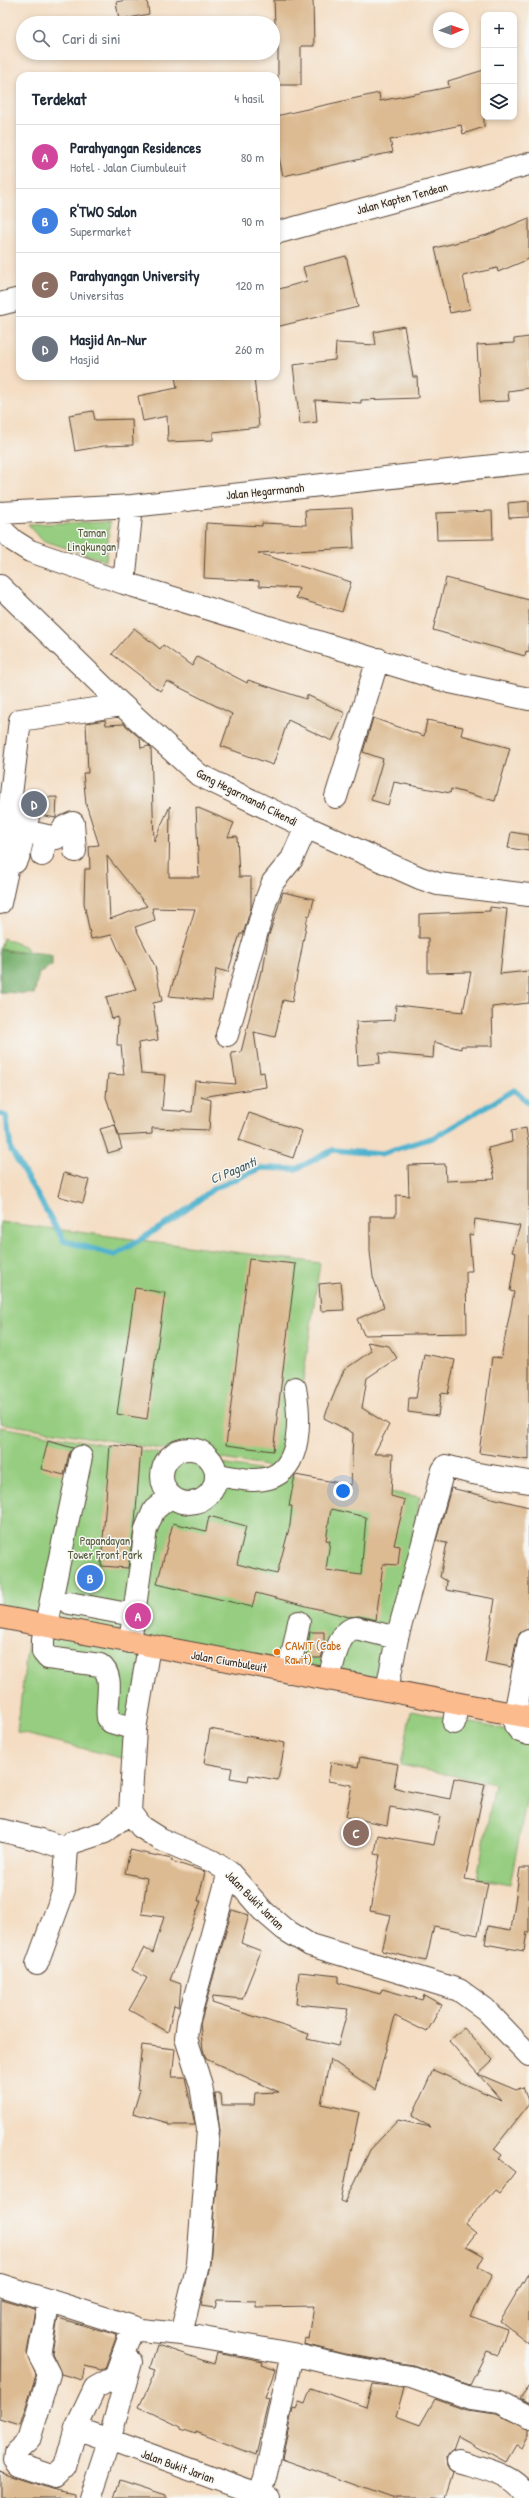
<!DOCTYPE html>
<html lang="id">
<meta charset="utf-8">
<style>
body{margin:0;font-family:"Patrick Hand",sans-serif;background:#f6f6f7;color:#1f2937}
.controls{position:absolute;right:12px;top:12px;display:grid;overflow:hidden;border-radius:8px;box-shadow:0 2px 6px #0003}
.controls button{width:36px;height:36px;display:grid;place-items:center;padding:0;border:0;border-bottom:1px solid #e0e1e3;background:#fff;color:#1f2937;font:20px sans-serif}
.compass{position:absolute;left:433px;top:12px;width:36px;height:36px;border-radius:50%;background:#fff;box-shadow:0 2px 6px #0003;rotate:88deg}
.you{position:absolute;left:343px;top:1491px;width:14px;height:14px;margin:-10px;border:3px solid #fff;border-radius:50%;background:#1a73e8;box-shadow:0 0 0 6px #1a73e833}
.badge{display:grid;place-items:center;width:26px;height:26px;border-radius:50%;background:#0b8043;color:#fff;font-size:13px;font-weight:700}
.pin{position:absolute;translate:-50% -50%;border:2px solid #fff;box-shadow:0 1px 4px #0006}
.list{margin:0;padding:0;list-style:none}
h2{display:flex;justify-content:space-between;align-items:center;height:52px;margin:0;padding:0 16px;font-size:17px}
h2 small{font-size:13px;font-weight:400;color:#747a83}
.list li{display:grid;grid-template-columns:26px 1fr auto;gap:12px;align-items:center;box-sizing:border-box;height:64px;padding:0 16px;border-top:1px solid #e0e1e3}
.list b{display:block;font-size:15px;white-space:nowrap}
.list p{margin:0;font-size:13px;white-space:nowrap;color:#747a83}
.list em{font-size:13px;font-style:normal;color:#747a83}
.icon{flex:none;width:22px;height:22px;fill:none;stroke:currentColor;stroke-width:2;stroke-linecap:round;stroke-linejoin:round}
.map{position:relative;flex:none;width:529px;height:2498px;overflow:hidden}
.search{position:absolute;background:#fff;box-shadow:0 2px 6px #0003;left:16px;top:16px;width:264px;height:44px;display:flex;align-items:center;gap:10px;box-sizing:border-box;padding:0 14px;border-radius:22px;color:#747a83;font-size:15px}
.panel{position:absolute;background:#fff;box-shadow:0 2px 6px #0003;left:16px;top:72px;width:264px;height:308px;border-radius:12px}
.map>svg:first-child{display:block}
.green{fill:#96cd80;stroke:#687c4f}
.forest{fill:#78b06e;stroke:#5a6d46}
.lines{fill:none;stroke-linecap:round;stroke-linejoin:round}
.stream{stroke:#4fb2ce;stroke-width:5.5}
.building{fill:#dcbb93;fill-rule:evenodd}
.minor-casing{stroke:#574537;stroke-width:24}
.major-casing{stroke:#574537;stroke-width:24}
.minor{stroke:#fff;stroke-width:22}
.major{stroke:#fbbb8d;stroke-width:22}
.food-dot{fill:#e8710a;stroke:#f6f6f2;stroke-width:1.5}
.labels{text-anchor:middle;dominant-baseline:central;stroke-width:3;stroke-linejoin:round;paint-order:stroke}
.street-label{font-size:12px;fill:#3b2a1e;stroke:#f6f6f2}
.park-label{font-size:12px;fill:#565b3b;stroke:#f6f6f2}
.food-label{font-size:12px;fill:#c56008;stroke:#f6f6f2;text-anchor:start}
.water-label{font-size:13px;font-style:italic;fill:#425a5c;stroke:#f6f6f2}
</style>
<div class="map">
<svg width="529" height="2498" viewBox="0 0 529 2498">
<rect width="100%" height="100%" fill="#f6f6f2"/>
<filter id="ink" filterUnits="userSpaceOnUse"><feTurbulence type="fractalNoise" baseFrequency=".025" numOctaves="2"/><feDisplacementMap in="SourceGraphic" scale="8" xChannelSelector="R" yChannelSelector="G"/><feConvolveMatrix kernelMatrix="1 2 1 2 8 2 1 2 1" color-interpolation-filters="sRGB"/></filter>
<filter id="wash" filterUnits="userSpaceOnUse"><feTurbulence type="fractalNoise" baseFrequency=".012" numOctaves="4" result="noise"/><feDisplacementMap in="SourceGraphic" scale="16" xChannelSelector="R" yChannelSelector="G"/><feGaussianBlur stdDeviation="0.9" result="paint"/><feColorMatrix in="noise" values="0 0 0 0 0 0 0 0 0 0 0 0 0 0 0 0 0 1.4 0 .05"/><feComposite in="paint" operator="in"/></filter>
<g filter="url(#wash)">
<rect width="100%" height="100%" fill="#f4ddc2"/>
<!-- green -->
<path class="green" d="M110,522l-4,39 -64,-21 -14,-16z
M3,938l23,9 3,6 -29,-4z
M0,1222l320,41 -30,207 -290,-47z
M0,1427l420,70 -36,187 -240,-43 -19,118 -108,-27 14,-116 -31,-5z
M411,1711l118,23v63h-2l-17,87 -33,-6 18,-94 -94,-19z"/>
<!-- forest -->
<path class="forest" d="M0,949c17,7 36,0 52,7v9l-13,8 -5,21 -34,-2z"/>
<g class="lines">
<!-- stream -->
<path class="stream" d="M0,1114l6,2 5,34 53,91 51,14 59,-36 39,-30 49,-21 34,1 37,-19 47,4 55,-17 79,-47 15,13"/>
</g>
<g id="blocks">
<!-- building -->
<path class="building" d="M126,0h21l2,14 -30,6 -3,-18z
M274,0h39l1,46h-13v39h-23v-39h-2z
M484,70v57l-21,7 -2,-9 -71,15 3,12 -110,24 -7,-32v-28l103,-23 1,8 69,-14 -1,-6z
M529,218v41l-31,13 -1,-4 -34,8 7,33 -20,4 -15,-65 52,-13z
M346,256l12,51 -82,20v-37l31,-9 -4,-14z
M404,326l9,51h4l1,21 -57,2v3l-46,-3 2,22 -17,2 -7,-59 42,-5 1,-17 40,2 -2,-13z
M529,337v51l-21,3 1,10 -29,1 -3,-57 37,-2v-4z
M175,376h14l1,3 17,-3h8v2l39,-2 5,51 -46,5v8l-45,2 -1,-26 -24,5 -5,-25 39,-8z
M93,411l2,9 37,-1 1,26 -29,1 -29,5 -6,-36z
M529,501v16l-20,1 -1,-15z
M352,508l2,40 -96,5 93,29 -9,30 -46,-14 3,-10 -40,-2v-5l-55,-3 2,-55 56,3v-3l44,2 -1,-15z
M492,511l1,28 -56,1 -1,-27z
M446,578l83,22v52l-3,-1 -1,5 -92,-26z
M134,628l26,21 3,-4 29,21 5,-9 50,26 1,-3 58,19 1,-4 38,18 -13,28 -44,-21 -15,45 -52,-19 11,-32 -65,-33 -7,10 -48,-37z
M373,718l51,18 3,-16 36,7 -2,8 49,13 -15,53 -44,-12 -1,4 -56,-11 -6,23 -17,-5 12,-41 -20,-7z
M105,720l1,5 18,-1 16,14 1,10 8,-2 2,2 3,93 16,-35 -1,71h30l-3,-70 38,16 -6,14 9,-1 2,41h12v31l-8,26h-3l-12,38 -12,-3 -4,31 -43,-4 26,-87 -43,-1 3,12 -20,7 20,39 7,35 -9,2 5,37 -20,3 3,30 24,2 -3,35 30,2 3,-31 41,3 -5,-31 10,-1 20,-81h2l5,-33 15,-46 31,7 -4,17 -2,-1 -16,87 -9,-2 -8,37 -21,-5 6,41 4,-1 2,15 -65,10 10,3 -2,30 -57,-2v6l-33,2 -13,-39 2,-23 16,1 -3,-30h-4l1,-28 -6,2 -6,-22 30,-8 -24,-54 -21,4 -7,-36 1,-34h5l-1,-23 10,-1 -13,-41 -3,-31h5l-2,-50zM107,856l40,50 -37,13z
M57,797l-1,21 -16,-3 -3,-7 -6,-3 -9,1 1,-8z
M511,832l18,3v16l-21,-3z
M490,907l17,2 -7,65 29,-3v32l-37,4 1,39h-32v3l-27,-7 -1,16 -54,-5 1,10 -22,2 -2,-43 39,-2 1,-15 67,7 8,-40 -43,1v-35h-9v-24l71,-3z
M249,1113l53,18 -9,27 -54,-18z
M115,1125l7,24 -14,4 -8,-24z
M526,1128l3,20v312l-50,-7 13,-96 9,1 13,-66 -4,-1 6,-38 -4,-1 8,-26 -45,-7 -2,16 -4,-1 3,37h-6l1,62 -103,2 -7,-16 27,-12 -11,-30 -3,-26v-35h26v-21l13,1 -1,-31 37,-1 1,17 49,-2 -7,-31 24,-6 -1,-11z
M64,1173l25,7 -6,23 -25,-7z
M249,1259l47,5 -23,187 -47,-6z
M341,1282l3,28 -23,1 -2,-27z
M135,1288l30,5 -18,126 -30,-5z
M367,1342l22,4 8,12 -30,20 -5,30 27,17 -15,29h19l-2,42 14,4 -11,45 6,1 -2,19 -15,-1 -7,56 -17,-4 -10,1 -93,-24 -4,14 -95,-23 16,-61 33,8 3,-15 37,10 -9,38 40,10 13,-49 2,-19h-3l6,-31 56,10 2,-52 -29,-15 20,-48 27,-19zM331,1509l35,8 -5,58 -35,-5 4,-29 -4,-1z
M424,1354l31,6 -7,34 -7,-1 -3,23 -30,-4 1,-14h7z
M48,1441l25,7 -4,6 -5,21 -23,-6z
M110,1445l31,3 -6,75 -7,45 -27,-2z
M451,1488l78,19v122l-9,4 -3,5 -6,29 -26,-5 10,-63 -49,-9 1,-9 -7,-4 7,-34 -11,-2z
M310,1632h14v17l-3,9h-15z
M210,1729l75,14 -7,37 -29,-5 -1,6 -18,-3 2,-10 -28,-5z
M360,1757l38,7 -4,23 9,3 47,9 4,-21 31,6 -20,95 23,4 -10,52 -44,-9 -8,35 -44,-10 9,-36 -21,-4 10,-56 -5,-1 3,-19 56,10 6,-29 -50,-9 -3,18 -41,-8 6,-32 -24,-4 3,-19 27,5z
M130,1850l42,9 -1,2 34,11 -7,29h3l-31,79 11,4 -2,23 -5,-2 -6,27 -39,-22 18,-32 -15,-8 12,-22 9,5 11,-36 -22,-3 5,-36 -22,-5z
M520,1868h9v64h-2l-3,19 -39,-7 3,-18 23,4z
M232,1910l17,5 -8,28 20,8 -19,48 -29,-3 -1,7 97,31 -2,5 31,7 10,-37 -52,-5 3,-32 40,4v7l41,11 2,-5 40,11 2,-5 18,10 -15,27 -32,-16 -20,74 -45,-31 -9,45 38,8 -18,89 4,2 25,-53 28,-30 32,7 -18,-11 21,-46 68,30 -23,-26 38,16 7,-3 6,17 -35,45 8,6 -3,4 16,13 -16,21 -4,-3 -30,34 11,9 -10,13 18,10 -6,11 14,8 -22,41 37,13 -9,26 -11,-4 -17,34 -57,-20 -69,-11 -40,-10 1,-6 4,1 5,-33 -58,1v-6l-39,-1 -2,8 -14,-2 9,-41 10,-134 -5,-37h6l1,11h32l1,-12 24,-1 -73,-33 -3,-10 -3,-25z
M464,2028l29,32 -15,14 -29,-33z
M142,2045l33,4 -3,28h13l10,48h-27v-2l-35,-10 7,-23 -3,-1z
M529,2272v71l-29,-22z
M1,2299l34,10 -8,44 9,22 -16,50 -20,-6z
M58,2318l59,17 -12,33 -4,2 -16,-4 -3,14 -21,-6 -9,-21z
M157,2345l57,19 3,-11 46,9 -1,3 13,5 -10,28 4,1 -13,56 -60,-23v2l-15,-5v-2l-42,-20 17,-37 -6,-2z
M372,2384l32,4 -8,28 24,9 15,-26 31,11 30,4 33,15v5l-7,14 -6,-3 -10,17 -48,-26 -5,14 -7,8 1,9 6,5 -8,26h-53l-110,-39 11,-51 3,1 3,-7 6,2 6,-16 55,19z
M529,2386v17l-9,-5z
M0,2472l51,17 23,5v4h-74z
M120,2480l46,15v3h-52z"/>
</g>
</g>
<g filter="url(#ink)">
<use href="#blocks" fill-opacity="0" stroke="#574537" stroke-width="1"/>
<g class="lines">
<defs>
<path id="minor" d="M276,233l253,-69
M0,304l20,-5
M0,513l132,-7 397,-44
M0,528l14,13 16,10 94,32 326,99 79,17
M124,583l8,-77
M0,586l122,119 77,70 107,52 114,51 18,6 91,11
M336,797l42,-138
M25,831l31,7 8,-11 9,-4 2,28
M42,855l5,-19
M0,857l9,4 -9,42
M1,857l6,-29 13,-108 102,-15
M9,861l6,1 3,-4 10,-41
M227,1035l39,-135 7,-18 19,-23 14,-32
M162 1476a27 27 0 1 1 54 0a27 27 0 1 1-54 0Z
M81,1457l-38,182v13l5,6 52,7c16,11 5,37 8,53l3,4 24,7
M217,1475c15,2 36,8 52,3 34,-10 31,-62 26,-90
M69,1603l64,12
M529,1641l-12,63 -2,21 5,6 9,3
M130,1642l16,-113 8,-19 17,-14
M149,1646l-14,83 -5,83 11,15 19,12 52,22 17,11 34,39 21,18 26,16 149,45 26,19 44,46
M289,1672l10,-50
M329,1678c5,-15 8,-48 27,-50l41,10
M387,1690l10,-52 46,-168 3,-4 26,7 57,9
M454,1723l3,-19
M0,1830l41,10 26,9
M37,1964l27,-74 3,-41 4,-6 34,-11 25,-20
M0,2285l133,42 -18,50 -20,11 -19,40 -11,39 -10,10 -36,-12 -4,-5 1,-8 13,-12 20,-66 -10,-19 10,-55
M140,2330l41,4 111,20 50,12 69,11 59,21 30,4 29,15
M181,2334l17,-70 10,-134 -7,-45 -15,-47 2,-16 41,-150
M76,2428l193,70
M458,2461c22,7 59,13 69,37
M259,2494l6,-16 27,-124
M90,2498l19,-57 22,-79"/>
<path id="major" d="M0,1617l529,100"/>
</defs>
<!-- minor casing -->
<use href="#minor" class="minor-casing"/>
<!-- major casing -->
<use href="#major" class="major-casing"/>
<!-- minor -->
<use href="#minor" class="minor"/>
<!-- major -->
<use href="#major" class="major"/>
</g>
</g>
<!-- markers -->
<circle class="food-dot" cx="277" cy="1652" r="4"/>
<g class="labels">
<!-- street labels -->
<g class="street-label">
<text transform="translate(402 198) rotate(-15)">Jalan Kapten Tendean</text>
<text transform="translate(265 491) rotate(-6)">Jalan Hegarmanah</text>
<text transform="translate(247 797) rotate(27)">Gang Hegarmanah Cikendi</text>
<text transform="translate(229 1661) rotate(10)">Jalan Ciumbuleuit</text>
<text transform="translate(255 1900) rotate(45)">Jalan Bukit Jarian</text>
<text transform="translate(178 2466) rotate(20)">Jalan Bukit Jarian</text>
</g>
<!-- park labels -->
<g class="park-label">
<text x="92" y="532">Taman<tspan x="92" dy="14">Lingkungan</tspan></text>
<text x="105" y="1540">Papandayan<tspan x="105" dy="14">Tower Front Park</tspan></text>
</g>
<!-- food labels -->
<g class="food-label">
<text x="285" y="1645">CAWIT (Cabe<tspan x="285" dy="14">Rawit)</tspan></text>
</g>
<!-- water labels -->
<g class="water-label">
<text transform="translate(233 1170) rotate(-23)">Ci Paganti</text>
</g>
</g>
</svg>
<div class="controls">
<button>+</button>
<button>−</button>
<button><svg class="icon" aria-label="layers" viewBox="0 0 24 24"><path d="M12 4l9 5-9 5-9-5zM3 14l9 5 9-5"/></svg></button>
</div>
<svg class="compass" viewBox="-18 -18 36 36"><path d="M0-13l5 13h-10z" fill="#e53935"/><path d="M0 13l5-13h-10z" fill="#747a83"/></svg>
<div class="you"></div>
<div class="pin badge" style="left:138px;top:1616px;background:#d1479c">A</div>
<div class="pin badge" style="left:90px;top:1578px;background:#3f7fe0">B</div>
<div class="pin badge" style="left:356px;top:1833px;background:#8d6e63">C</div>
<div class="pin badge" style="left:34px;top:804px;background:#6b7280">D</div>
<div class="search"><svg class="icon" aria-label="search" viewBox="0 0 24 24"><circle cx="10" cy="10" r="6"/><path d="M15 15l6 6"/></svg>Cari di sini</div>
<section class="panel">
<h2>Terdekat<small>4 hasil</small></h2>
<ul class="list">
<li><span class="badge" style="background:#d1479c">A</span><div><b>Parahyangan Residences</b><p>Hotel · Jalan Ciumbuleuit</p></div><em>80 m</em></li>
<li><span class="badge" style="background:#3f7fe0">B</span><div><b>R'TWO Salon</b><p>Supermarket</p></div><em>90 m</em></li>
<li><span class="badge" style="background:#8d6e63">C</span><div><b>Parahyangan University</b><p>Universitas</p></div><em>120 m</em></li>
<li><span class="badge" style="background:#6b7280">D</span><div><b>Masjid An-Nur</b><p>Masjid</p></div><em>260 m</em></li>
</ul>
</section>
</div>
